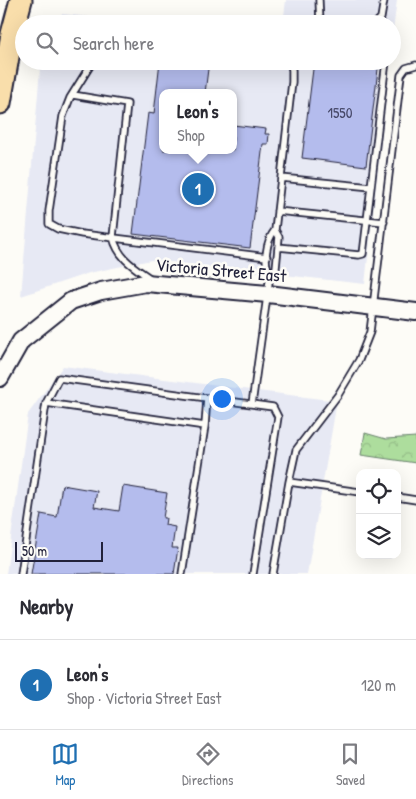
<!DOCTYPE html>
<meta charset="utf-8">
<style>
body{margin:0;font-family:"Patrick Hand",sans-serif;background:#f7f7f7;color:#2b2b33}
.controls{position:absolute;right:15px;bottom:15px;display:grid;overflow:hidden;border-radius:10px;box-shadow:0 5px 20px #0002}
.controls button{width:45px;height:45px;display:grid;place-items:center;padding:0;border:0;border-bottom:1px solid #e1e1e2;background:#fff;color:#2b2b33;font:25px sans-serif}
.scale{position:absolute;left:15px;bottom:12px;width:88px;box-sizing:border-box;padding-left:5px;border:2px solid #22223b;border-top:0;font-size:14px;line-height:18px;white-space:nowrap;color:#22223b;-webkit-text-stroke:4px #fdfcf7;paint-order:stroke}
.you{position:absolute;left:221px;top:398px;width:18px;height:18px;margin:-12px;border:4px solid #fff;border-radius:50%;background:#1a73e8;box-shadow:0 0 0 8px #1a73e833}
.badge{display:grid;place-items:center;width:32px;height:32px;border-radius:50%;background:#1f6fb2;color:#fff;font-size:16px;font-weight:700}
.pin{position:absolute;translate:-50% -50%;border:2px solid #fff;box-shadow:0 1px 5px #0006}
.popup{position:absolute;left:159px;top:89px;width:78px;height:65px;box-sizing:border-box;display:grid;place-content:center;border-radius:10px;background:#fff;filter:drop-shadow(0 1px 4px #0005);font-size:16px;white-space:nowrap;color:#7c7c81}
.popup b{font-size:19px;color:#2b2b33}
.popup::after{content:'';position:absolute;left:50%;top:100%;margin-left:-10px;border:10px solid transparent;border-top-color:#fff}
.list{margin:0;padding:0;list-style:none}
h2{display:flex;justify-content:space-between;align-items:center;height:65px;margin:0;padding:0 20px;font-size:21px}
h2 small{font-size:16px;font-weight:400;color:#7c7c81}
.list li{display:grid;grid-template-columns:32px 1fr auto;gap:15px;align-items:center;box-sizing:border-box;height:90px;padding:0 20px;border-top:1px solid #e1e1e2}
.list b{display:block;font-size:19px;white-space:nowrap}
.list p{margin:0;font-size:16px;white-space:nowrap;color:#7c7c81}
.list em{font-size:16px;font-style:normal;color:#7c7c81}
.icon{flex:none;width:28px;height:28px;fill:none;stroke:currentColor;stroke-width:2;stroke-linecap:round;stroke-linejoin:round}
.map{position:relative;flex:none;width:416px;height:574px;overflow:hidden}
.search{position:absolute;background:#fff;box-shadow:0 5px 20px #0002;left:15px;right:15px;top:15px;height:55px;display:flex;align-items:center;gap:12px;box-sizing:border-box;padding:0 18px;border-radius:28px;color:#7c7c81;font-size:19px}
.sheet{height:155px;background:#fff}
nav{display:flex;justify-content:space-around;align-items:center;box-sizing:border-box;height:70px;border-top:1px solid #e1e1e2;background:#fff;font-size:14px;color:#7c7c81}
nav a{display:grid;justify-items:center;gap:2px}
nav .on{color:#1f6fb2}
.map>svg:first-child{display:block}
.built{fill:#e7e9f4;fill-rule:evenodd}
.forest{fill:url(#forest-crowns);stroke:#68806c}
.building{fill:#b4bced;stroke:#22223b}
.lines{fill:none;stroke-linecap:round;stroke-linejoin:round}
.lane-casing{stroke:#22223b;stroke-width:9}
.secondary-casing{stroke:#22223b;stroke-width:20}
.highway-casing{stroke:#22223b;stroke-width:25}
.lane{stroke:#fdfcf7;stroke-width:5.5}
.secondary{stroke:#fdfcf7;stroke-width:16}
.highway{stroke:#f9deab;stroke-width:21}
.labels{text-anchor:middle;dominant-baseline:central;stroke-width:5;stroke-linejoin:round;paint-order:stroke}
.number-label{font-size:15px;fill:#464868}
.street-label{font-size:18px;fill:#22223b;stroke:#fdfcf7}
</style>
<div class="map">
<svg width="416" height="574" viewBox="0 0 416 574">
<defs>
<pattern id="forest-crowns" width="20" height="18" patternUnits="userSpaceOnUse" patternTransform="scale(1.25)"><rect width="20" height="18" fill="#addd9d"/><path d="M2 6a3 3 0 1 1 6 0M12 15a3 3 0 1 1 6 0" fill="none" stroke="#95bd88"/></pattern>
</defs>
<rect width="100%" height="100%" fill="#fdfcf7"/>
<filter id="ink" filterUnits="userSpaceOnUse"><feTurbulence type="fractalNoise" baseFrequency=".02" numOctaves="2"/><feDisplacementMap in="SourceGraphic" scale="10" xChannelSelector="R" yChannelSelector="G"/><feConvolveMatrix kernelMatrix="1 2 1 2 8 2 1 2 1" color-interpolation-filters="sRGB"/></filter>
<g filter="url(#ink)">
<!-- built -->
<path class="built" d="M286,0h111l-5,39v-15h-109z
M62,14l94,10h-98z
M43,61h347l-25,223 -214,-24 -62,13 -68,23 19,-227zM163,93h70v57h-70z
M63,366l274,35 -30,173h-301l22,-160z"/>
<!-- forest -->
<path class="forest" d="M365,433l21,6 30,-2v26l-55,-8z"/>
<!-- building -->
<path class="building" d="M160,61h49l-4,32h-42v57h70v-25l33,4 -1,5h4l-1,10h-5l-13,104 -117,-14 15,-121 6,1z
M314,61l48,5v-5h17l-13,105 -64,-8z
M62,485l35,6 -3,16 25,4 4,-25 44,7 -4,25h3l-1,7 10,2 -3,21h6l-4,26h-143l10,-60 16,3z"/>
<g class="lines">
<defs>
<path id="lane" d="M319,0l1,24
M375,24l6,-6 3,-18
M93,61l-23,37 -7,18 -14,95v13l9,5 24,5 185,23
M73,95l54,9 -14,133c5,21 21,30 38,42
M281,178l90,9
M277,211l107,11
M278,247l81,8 4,-1 23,-193
M270,275c-7,-13 -4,-34 5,-45
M46,403l159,23
M252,404l18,-129 6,-7 3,-31 -4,-7 17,-148v-12l-2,-9
M360,492l-71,-10 7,-32 42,-55 21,-35 11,-28 31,-257 5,-7 10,-3
M397,497l19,3
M21,574l25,-171 13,-25 214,29 5,10 -25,157
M182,574l23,-148 2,-28
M273,574l16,-92"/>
<path id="secondary" d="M0,378l21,-37 50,-40 30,-10 45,-8 122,11 148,18"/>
<path id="highway" d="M0,103l12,-69 9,-34"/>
</defs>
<!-- lane casing -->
<use href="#lane" class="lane-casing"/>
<!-- secondary casing -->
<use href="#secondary" class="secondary-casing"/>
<!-- highway casing -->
<use href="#highway" class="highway-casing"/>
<!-- lane -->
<use href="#lane" class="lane"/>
<!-- secondary -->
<use href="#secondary" class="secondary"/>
<!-- highway -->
<use href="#highway" class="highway"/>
</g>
</g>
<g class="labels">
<!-- number labels -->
<g class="number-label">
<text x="340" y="112">1550</text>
</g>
<!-- street labels -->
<g class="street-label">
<text transform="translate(221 270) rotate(5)">Victoria Street East</text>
</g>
</g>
</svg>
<div class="controls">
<button><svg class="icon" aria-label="locate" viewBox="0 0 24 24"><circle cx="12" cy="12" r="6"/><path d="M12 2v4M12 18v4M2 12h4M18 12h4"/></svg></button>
<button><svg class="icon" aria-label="layers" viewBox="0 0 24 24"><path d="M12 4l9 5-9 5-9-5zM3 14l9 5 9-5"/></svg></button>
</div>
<div class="scale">50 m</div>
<div class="you"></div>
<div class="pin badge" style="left:198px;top:189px">1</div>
<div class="popup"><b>Leon's</b>Shop</div>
<div class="search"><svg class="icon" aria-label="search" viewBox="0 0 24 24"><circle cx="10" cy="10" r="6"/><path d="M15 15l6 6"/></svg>Search here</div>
</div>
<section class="sheet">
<h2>Nearby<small></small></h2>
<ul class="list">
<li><span class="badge">1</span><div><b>Leon's</b><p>Shop · Victoria Street East</p></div><em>120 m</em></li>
</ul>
</section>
<nav>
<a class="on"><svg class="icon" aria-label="map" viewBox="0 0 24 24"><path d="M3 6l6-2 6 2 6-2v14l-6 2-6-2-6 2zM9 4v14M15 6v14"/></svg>Map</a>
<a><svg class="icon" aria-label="directions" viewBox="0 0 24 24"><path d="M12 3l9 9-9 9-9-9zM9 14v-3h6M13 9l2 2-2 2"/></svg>Directions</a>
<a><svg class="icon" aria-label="saved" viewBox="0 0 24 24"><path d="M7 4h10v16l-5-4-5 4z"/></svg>Saved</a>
</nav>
